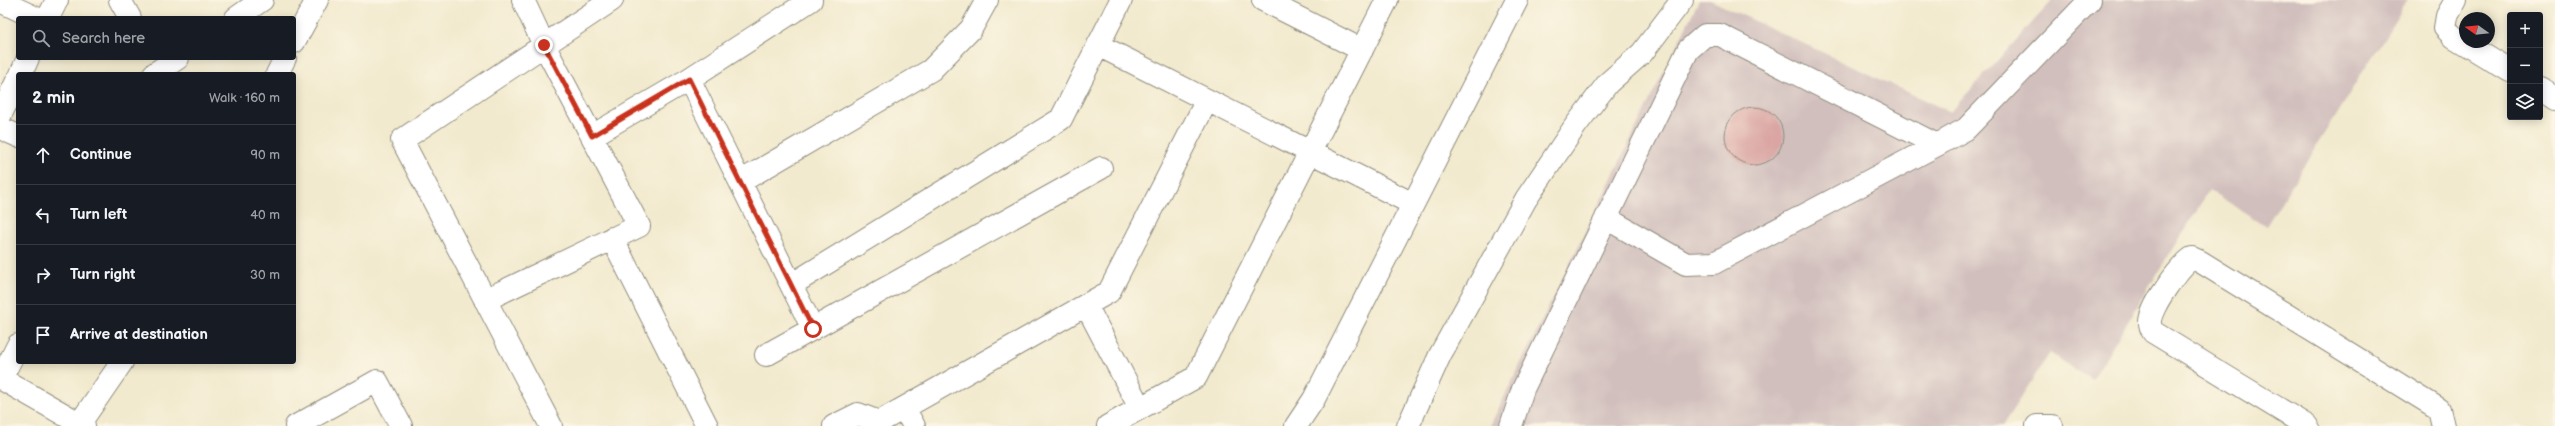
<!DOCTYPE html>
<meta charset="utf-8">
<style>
body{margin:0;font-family:"Balsamiq Sans",sans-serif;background:#20242c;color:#f1f3f6}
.controls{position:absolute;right:12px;top:12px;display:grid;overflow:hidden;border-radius:4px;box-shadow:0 2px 10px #0003}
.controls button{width:36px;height:36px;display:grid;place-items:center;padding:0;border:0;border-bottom:1px solid #363941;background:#171b24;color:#f1f3f6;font:20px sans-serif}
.compass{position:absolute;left:2459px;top:12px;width:36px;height:36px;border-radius:50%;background:#171b24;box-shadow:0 2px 10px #0003;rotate:285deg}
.stop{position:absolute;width:12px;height:12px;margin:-9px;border:3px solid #c8321e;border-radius:50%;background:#fff}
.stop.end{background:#c8321e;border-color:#fff;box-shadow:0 1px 4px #0008}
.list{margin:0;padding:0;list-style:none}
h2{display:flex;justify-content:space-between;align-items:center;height:52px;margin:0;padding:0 16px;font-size:17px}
h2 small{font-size:13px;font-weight:400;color:#9ea1a6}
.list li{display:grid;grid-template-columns:26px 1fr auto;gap:12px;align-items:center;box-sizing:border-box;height:60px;padding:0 16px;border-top:1px solid #363941}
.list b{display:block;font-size:15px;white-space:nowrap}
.list em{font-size:13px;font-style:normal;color:#9ea1a6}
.icon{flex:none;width:22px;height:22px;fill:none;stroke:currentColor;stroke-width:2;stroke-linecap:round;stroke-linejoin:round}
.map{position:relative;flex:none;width:2555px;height:426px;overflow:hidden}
.search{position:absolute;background:#171b24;box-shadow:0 2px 10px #0003;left:16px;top:16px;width:280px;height:44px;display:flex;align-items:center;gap:10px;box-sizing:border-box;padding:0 14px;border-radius:4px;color:#9ea1a6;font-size:15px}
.panel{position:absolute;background:#171b24;box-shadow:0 2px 10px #0003;left:16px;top:72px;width:280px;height:292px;border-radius:4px}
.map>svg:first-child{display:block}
.industrial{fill:#d1bfbd}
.building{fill:#daa5a3}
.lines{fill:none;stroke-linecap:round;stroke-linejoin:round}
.minor-casing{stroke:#8e8a7c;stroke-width:24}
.minor{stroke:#fff;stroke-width:22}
.route{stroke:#c8321e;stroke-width:5}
</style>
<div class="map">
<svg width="2555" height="426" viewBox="0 0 2555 426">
<rect width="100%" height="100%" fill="#fcf5e5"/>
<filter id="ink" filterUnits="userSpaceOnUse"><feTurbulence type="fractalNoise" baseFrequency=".025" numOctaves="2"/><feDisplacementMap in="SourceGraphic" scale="8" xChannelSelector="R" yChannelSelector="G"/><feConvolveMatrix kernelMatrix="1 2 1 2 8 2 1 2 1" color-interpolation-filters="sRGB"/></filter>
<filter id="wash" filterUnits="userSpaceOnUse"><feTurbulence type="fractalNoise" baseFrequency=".012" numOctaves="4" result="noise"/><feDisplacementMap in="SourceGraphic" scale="16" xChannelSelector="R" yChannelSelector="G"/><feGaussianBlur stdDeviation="0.9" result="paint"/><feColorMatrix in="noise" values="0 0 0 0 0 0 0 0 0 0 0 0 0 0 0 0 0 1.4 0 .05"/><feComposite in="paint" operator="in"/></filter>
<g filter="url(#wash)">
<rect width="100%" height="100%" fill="#f2eace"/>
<!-- industrial -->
<path class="industrial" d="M1699,0h11l240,112 103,-112h355l-142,226 -57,-36 -117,190 -42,-27 -48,73h-512z"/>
<g id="blocks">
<!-- building -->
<path class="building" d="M1725 136a29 29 0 1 1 58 0a29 29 0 1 1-58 0Z"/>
</g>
</g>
<g filter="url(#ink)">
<use href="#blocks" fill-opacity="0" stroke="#8e8a7c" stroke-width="1"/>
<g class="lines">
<defs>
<path id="minor" d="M120,0l10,18
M1263,0l99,50
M2456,0l-9,16 -2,12 9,9 56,34
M0,1l36,17
M48,18l9,-18
M236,18l26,-18
M294,42l23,-42
M1098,45l315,159
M21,74l7,-16
M154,74l24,-16
M277,74l8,-16
M689,79l124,250
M2540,89l15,10
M0,116l18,-37
M0,128l18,8
M592,136l97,-57 122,-79
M740,182l191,-112 40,-41 16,-29
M1606,218l80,46 28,-1 223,-118
M612,238l95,188
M791,285l270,-166 60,-119
M485,300l154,-74 -95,-181 -21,-45
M1086,305l54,103
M766,355l335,-187
M0,378l84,48
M1,379l17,-34
M904,408l10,18
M80,423l42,-61
M296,426l81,-45 24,45
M551,426l-149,-286 210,-140
M834,426l24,-12 21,8 230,-130 98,-192
M1108,426l88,-49 191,-377
M1296,426l18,-27 203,-399
M1408,426l32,-71 86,-156 50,-74 32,-42 34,-30 40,-53
M1511,426l12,-37 165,-339 17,-15h15l217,110 29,-16 124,-129
M2037,426h15
M2307,426l-154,-94c-1,-2 -3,-6 -3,-9 -1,-15 30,-57 42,-65l9,4 238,147 4,17"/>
</defs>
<!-- minor casing -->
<use href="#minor" class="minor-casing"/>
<!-- minor -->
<use href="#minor" class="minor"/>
</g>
</g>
<g class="lines" filter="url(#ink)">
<!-- route -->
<path class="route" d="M544,45l48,91 97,-57 124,250"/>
</g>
</svg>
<div class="controls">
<button>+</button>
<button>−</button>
<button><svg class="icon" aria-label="layers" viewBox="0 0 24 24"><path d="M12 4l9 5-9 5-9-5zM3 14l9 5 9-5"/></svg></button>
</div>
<svg class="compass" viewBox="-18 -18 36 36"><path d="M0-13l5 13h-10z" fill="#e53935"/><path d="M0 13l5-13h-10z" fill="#9ea1a6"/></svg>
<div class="stop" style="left:813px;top:329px"></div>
<div class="stop end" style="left:544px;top:45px"></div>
<div class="search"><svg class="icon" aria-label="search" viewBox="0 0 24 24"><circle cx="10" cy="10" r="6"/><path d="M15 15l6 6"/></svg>Search here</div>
<section class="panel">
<h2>2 min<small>Walk · 160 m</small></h2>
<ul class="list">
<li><svg class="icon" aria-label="ahead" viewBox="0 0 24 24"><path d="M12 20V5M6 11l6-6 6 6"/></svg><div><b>Continue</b></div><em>90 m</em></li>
<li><svg class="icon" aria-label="left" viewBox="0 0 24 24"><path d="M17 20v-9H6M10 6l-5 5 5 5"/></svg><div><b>Turn left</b></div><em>40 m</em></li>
<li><svg class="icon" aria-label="right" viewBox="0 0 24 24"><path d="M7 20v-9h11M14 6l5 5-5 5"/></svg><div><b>Turn right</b></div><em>30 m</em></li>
<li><svg class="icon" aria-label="arrive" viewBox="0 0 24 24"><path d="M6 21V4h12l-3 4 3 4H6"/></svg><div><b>Arrive at destination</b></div></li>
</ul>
</section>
</div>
